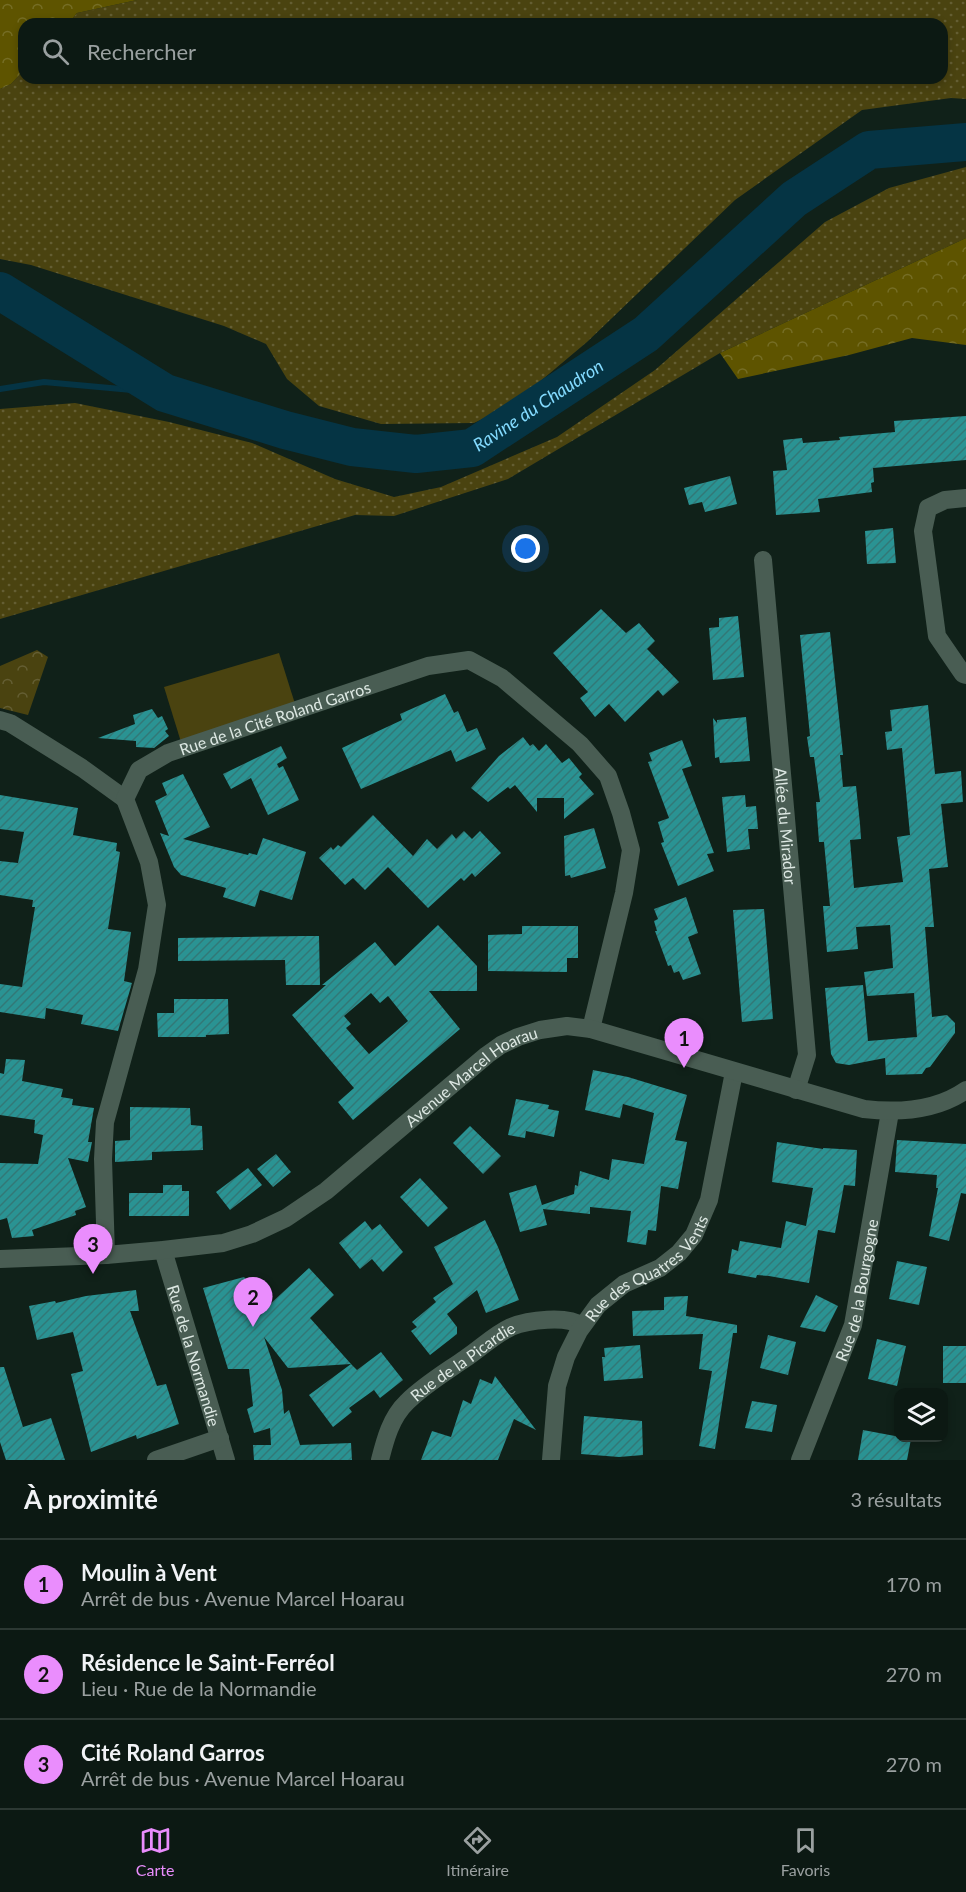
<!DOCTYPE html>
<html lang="fr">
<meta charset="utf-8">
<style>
body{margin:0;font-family:Lato,sans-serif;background:#1a2621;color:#f1f3f6}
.controls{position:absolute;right:18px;bottom:18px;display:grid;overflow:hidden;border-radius:12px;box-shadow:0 3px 9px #0003}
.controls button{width:54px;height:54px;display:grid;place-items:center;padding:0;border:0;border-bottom:2px solid #2c3833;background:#0c1913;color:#f1f3f6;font:30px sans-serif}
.you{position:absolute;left:526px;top:549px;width:21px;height:21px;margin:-15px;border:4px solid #fff;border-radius:50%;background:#1a73e8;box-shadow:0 0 0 9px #1a73e833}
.badge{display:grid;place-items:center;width:39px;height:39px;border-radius:50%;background:#ea8dfd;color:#111;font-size:20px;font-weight:700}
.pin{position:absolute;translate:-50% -50px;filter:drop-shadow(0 2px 3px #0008)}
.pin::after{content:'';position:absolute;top:32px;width:21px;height:18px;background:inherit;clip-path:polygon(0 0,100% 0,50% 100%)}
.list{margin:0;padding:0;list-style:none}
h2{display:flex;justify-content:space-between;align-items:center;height:78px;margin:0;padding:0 24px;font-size:26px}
h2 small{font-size:20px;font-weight:400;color:#9aa0a0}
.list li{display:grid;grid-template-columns:39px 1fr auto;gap:18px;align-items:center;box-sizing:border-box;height:90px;padding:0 24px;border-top:2px solid #2c3833}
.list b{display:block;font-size:22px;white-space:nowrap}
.list p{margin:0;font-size:20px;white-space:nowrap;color:#9aa0a0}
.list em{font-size:20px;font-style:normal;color:#9aa0a0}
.icon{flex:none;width:33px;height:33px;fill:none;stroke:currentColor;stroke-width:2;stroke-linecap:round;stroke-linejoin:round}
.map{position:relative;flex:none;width:966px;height:1460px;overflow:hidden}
.search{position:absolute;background:#0c1913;box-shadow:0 3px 9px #0003;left:18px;right:18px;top:18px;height:66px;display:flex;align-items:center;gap:15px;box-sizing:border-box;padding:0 21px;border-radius:18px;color:#9aa0a0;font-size:22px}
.sheet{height:348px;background:#0c1913}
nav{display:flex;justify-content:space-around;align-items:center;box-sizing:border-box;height:84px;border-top:2px solid #2c3833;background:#0c1913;font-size:16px;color:#9aa0a0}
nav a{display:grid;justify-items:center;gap:3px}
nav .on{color:#ea8dfd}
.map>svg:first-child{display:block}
.grass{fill:url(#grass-dots)}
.forest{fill:url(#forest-crowns)}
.park{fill:url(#park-crowns)}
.pitch{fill:#4a4310}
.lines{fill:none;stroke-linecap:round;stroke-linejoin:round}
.stream{stroke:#053444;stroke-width:6}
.river{stroke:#053444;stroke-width:38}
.building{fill:url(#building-hatch);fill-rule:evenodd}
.street{stroke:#495d53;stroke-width:18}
.secondary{stroke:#495d53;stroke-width:18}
.labels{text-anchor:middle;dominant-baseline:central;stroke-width:6;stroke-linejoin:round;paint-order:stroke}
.street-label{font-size:16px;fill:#dde8e3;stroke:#102119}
.water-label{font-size:18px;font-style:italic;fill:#83dafe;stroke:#102119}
</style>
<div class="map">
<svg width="966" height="1460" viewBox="0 0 966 1460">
<defs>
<pattern id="grass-dots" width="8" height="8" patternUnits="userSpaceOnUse" patternTransform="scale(1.5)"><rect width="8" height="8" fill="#4a4310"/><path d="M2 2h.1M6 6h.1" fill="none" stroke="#645e33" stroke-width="1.8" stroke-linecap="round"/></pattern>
<pattern id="forest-crowns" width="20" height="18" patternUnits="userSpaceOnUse" patternTransform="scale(1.5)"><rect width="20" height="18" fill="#5e5400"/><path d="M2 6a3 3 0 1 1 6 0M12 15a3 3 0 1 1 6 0" fill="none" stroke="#756d25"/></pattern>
<pattern id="park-crowns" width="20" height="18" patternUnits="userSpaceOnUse" patternTransform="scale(1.5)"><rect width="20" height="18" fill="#4a4310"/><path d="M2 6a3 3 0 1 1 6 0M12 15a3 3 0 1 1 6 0" fill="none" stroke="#645e33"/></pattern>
<pattern id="building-hatch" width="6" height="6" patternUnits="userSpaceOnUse" patternTransform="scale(1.5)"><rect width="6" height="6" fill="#2a9393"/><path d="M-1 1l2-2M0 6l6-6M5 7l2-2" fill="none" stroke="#327877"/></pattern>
</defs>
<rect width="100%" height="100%" fill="#102119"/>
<!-- grass -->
<path class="grass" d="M137,0h829v99l-15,-1 -89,12 -127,90 -148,142 -75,63 -38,18 -93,1 -62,-18 -32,-27 -21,-35 -42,-18 -193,-61 -31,-6v-170l11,-5 13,-14v8h918v-54h-874l9,-11z
M966,167v71l-246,115 -212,126 -114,37 -39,-1 -355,104v-210l75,-6 94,19 83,21 83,36 59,18 47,-10 116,-50 98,-67 170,-148 64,-34z"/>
<!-- forest -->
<path class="forest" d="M0,0h137l-60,13 -9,11h-44v46l-13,14 -11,5z
M966,238v107l-54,-7 -63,17 -111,24 -18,-26z"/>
<!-- park -->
<path class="park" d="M37,650l11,7 -20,58 -28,-7v-42z"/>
<!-- pitch -->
<path class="pitch" d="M279,653l17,54 -115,35 -17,-55z"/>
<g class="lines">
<!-- stream -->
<path class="stream" d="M0,389l44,-7 121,11"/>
<!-- river -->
<path class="river" id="s1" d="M0,291l165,102 120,37 67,17 64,7 56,-6 174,-114 148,-135 75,-49 97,-8"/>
</g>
<!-- building -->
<path class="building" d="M966,416v44l-93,8 1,14 -3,1 1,9 -54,7 2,13 -44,3 -3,-44 14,-1 -4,-30 19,-2 1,5 37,-3 -1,-3 56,-5 -1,-11z
M730,476l7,28 -32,8 -3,-10 -13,3 -5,-17z
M893,528l3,35 -29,1 -2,-33z
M601,609l25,24 13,-10 16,18 -8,8 32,33 -16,14 -5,-6 -33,32 -16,-18 -14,13 -15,-19 8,-6 -35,-39z
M738,616l6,61 -31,3 -4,-52 10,-1v-9z
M830,632l13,123h-3l3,32 13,-1 4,38 1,15 -11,1 4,48 49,-6 -6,-45 13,-2 -8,-87 -15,2 -2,-18 7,-1 -2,-21 38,-5 7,69 26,-3 2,31 -22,2 7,63 -19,2 5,58h-9l7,90 15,-2 8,8v10l-25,34 -4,1 -4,6 -36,1 -1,-17 -36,7 -13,-2 -5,-9 -6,-66 38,-3 5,56 49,-4 -3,-44 -47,3 -3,-24 29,-4 -3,-43 -34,2 2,22 -31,3 -4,-46h7l-6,-64h-5l-3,-40h4l-6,-45h-4l-3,-20 3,-1 -10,-101z
M445,694l9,19 4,-2 9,21 10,-4 9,21 -30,13 -5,-12 -90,39 -19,-41 60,-28 -2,-6z
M152,709l6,9 4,-2 6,13 -3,2 4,5 -15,12 -18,-1v-6l-38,-3 37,-14 -2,-9z
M746,717l4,44 -30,2 -1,-6 -4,1 -2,-40 4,5v-3z
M523,737l7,9 3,-2 6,7 7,-7 16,19 7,-5 13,16 -3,3 15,17 -30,25v-21h-27v14l-22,-27 -5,4 -2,-2 -20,15 -17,-14 28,-32z
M682,740l10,26 -10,3 32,84 -7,1 7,17 -36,15 -17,-43 3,-1 -6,-20 11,-4 -21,-56 4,-1 -3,-8z
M281,746l6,12 -10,6 2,4 4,-2 16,34 -31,15 -17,-37 -20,11 -8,-15z
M183,774l27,53 -27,12 65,16 1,-2 8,2 6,-17 43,14 -14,48 -32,-10 -5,17 -32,-10 3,-9 -45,-13 -7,-8 -14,-34 9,3 -14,-35 12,-6 -5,-12z
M0,795l78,13 -5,27 44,8 -1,8 4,1 -12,77 23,3 -7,49 8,2 -14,48 -37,-7 2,-9 -37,-7 -1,11 -45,-7v-28l22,3 13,-80h-3l1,-7 -33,-5v-34l18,2 6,-31 -24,-3z
M745,795l1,12 10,-1 2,23h-10l2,20 -23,3 -5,-55z
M373,815l40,41 14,-17 10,10 15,-15 4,5 8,-8 8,8 8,-8 21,22 -26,24 -3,-4 -8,8 -3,-3 -33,30 -40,-41 -23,23 -12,-12 -8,7 -26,-27 12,-11 2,3 5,-5 3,2z
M594,828l12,40 -35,10 -1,-3 -5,1 -1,-40z
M686,897l12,36 -10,4 13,37 -18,6 -4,-9 -5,2 -3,-8 -3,1 -13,-35h2l-3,-10 4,-2 -4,-10z
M764,909l9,110 -31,3 -9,-112z
M438,925l39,41v25h-48l31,38 -107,91 -15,-18 16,-14 -62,-73 34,-30h-4l53,-43 20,24zM371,993l9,10 8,-7 20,25 -39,33 -23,-26 5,-4 -7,-8z
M522,926h56v32h-11v14l-79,-1v-36l34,-1z
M304,936h15l1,49h-34l-1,-25 -107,1v-23z
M174,999h54l1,35 -23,1v2h-48l-1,-24h17z
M6,1059l19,1 -3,21 41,8 -2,8 12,2 -1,6 22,3 -6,34h4l-4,20 -20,-4 18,49 -11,4 1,4 -44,15 2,6 -22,2 -5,-20 -7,2v-57l38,1 5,-29 -9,-2 1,-13 -35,-5v-42l4,1z
M593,1070l35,7 59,18 -12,45 12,2 -9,47 -17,-3 -5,45 -8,-1 -2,15 -19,-3 4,-31 -41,-4v7l-47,-5 4,16 -27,7 -11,-39 27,-8 6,20 32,-11 1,-9 3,1 2,-15 29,9 3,-21 32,5 10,-51 -31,-9 -3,14 -35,-8z
M516,1099l33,6 -1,4 11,2 -5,26 -28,-6 -1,7 -17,-3z
M130,1107l60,1 1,17 11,1 1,24 -51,2v8l-37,2v-21l15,-1z
M470,1126l31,30 -18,18 -30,-31z
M897,1140l69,4v50l-5,-1 -12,48 -20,-5 9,-48h-2l1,-13 -42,-3z
M777,1142l46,7v-1l34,2 -2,36 -11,-1 -9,48 -17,-3 -9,53 -40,-7 -12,-1 -1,3 -28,-5 4,-24 6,2 2,-10 41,7 5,-27 20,5 7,-38 -41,-6z
M276,1154l15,18 -18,15 -16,-18z
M248,1168l14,17 -32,25 -14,-18z
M420,1178l28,30 -20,19 -28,-30z
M163,1185h19v6h7v25h-60v-23h34z
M485,1220l13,27 21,53 -33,13 -9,-23 -30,24 10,13v7l-27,21 -19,-24 6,-4 -5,-5 24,-20 -3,-4 20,-14 -19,-37z
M365,1221l7,9 8,-6 23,28 -20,20 -11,-13 -12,10 -21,-26z
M897,1261l30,6 -8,38 -30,-6z
M309,1268l25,27 -24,23 41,46 -63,4 -24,-31 18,53 2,24 5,-4 11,35 51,-2 1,17h-98l-1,-15h18l-1,-17 -16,5 -7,-24 6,-3 -4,-37h-21l-25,-81 41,-11 24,29z
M136,1290l3,21h-9l27,75 9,-2 13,40 -42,15 -1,-4 -45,17 -20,-78 12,-3 -10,-39 -36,8 -8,-34 26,-5 1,2 30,-7z
M816,1295l22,11 -13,26 -25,-5z
M688,1296l-2,20 51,9v8h-4l-18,116 -16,-3 13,-75 -13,-2 4,-35 -70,2 -1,-25 32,-1v-13z
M768,1335l28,7 -8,33 -28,-7z
M877,1339l29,7 -9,40 -29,-7z
M640,1345l3,33 -39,3 -2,-24h3l-1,-9z
M943,1346h23v37h-23z
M381,1352l22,28 -23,18 -6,-8 -25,18 3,4 -19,15 -24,-32 42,-31 6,6z
M0,1367h4l19,60 28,-9 14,42h-59l-6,-18z
M495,1376l41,54 -22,-11 -16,41h-77l11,-29 19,6 12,-37 8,4 9,-25 12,5z
M752,1401l25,4 -5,27 -27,-4z
M584,1416l58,5 1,34 -24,2 -38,-3z
M863,1430l48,9 -4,21h-49z"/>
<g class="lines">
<!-- street -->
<g class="street">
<path d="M966,498l-21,2 -17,8 -5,23 14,105 26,38 3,1"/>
<path id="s2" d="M763,560l44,495 -11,35"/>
<path d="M0,720l10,3 72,45 43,31"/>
<path id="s3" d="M163,1250l63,210"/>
<path id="s4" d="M106,1255l-3,-96 2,-37 42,-152 10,-65 -8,-43 -24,-63 14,-29 29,-17 260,-87 41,-6 33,18 78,66 28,32 13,37 10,37 -7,43 -33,136"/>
<path d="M156,1460l64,-22"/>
<path id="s5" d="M380,1460c5,-20 11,-43 27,-58 17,-17 39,-30 59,-44 15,-10 28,-23 45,-31 17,-7 56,-12 71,-1"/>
<path id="s6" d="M551,1460l6,-74 9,-29 13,-26 19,-26 26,-21 36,-16 19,-15 15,-18 15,-35 25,-128"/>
<path id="s7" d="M800,1460l53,-135 37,-213"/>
</g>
<!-- secondary -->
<path class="secondary" id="s8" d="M0,1259l106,-4 57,-5 60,-7 29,-9 34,-16 40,-27 161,-136 14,-10 17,-8 22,-7 27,-4 24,3 273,80c35,4 72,2 102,-19"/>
</g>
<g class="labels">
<!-- street labels -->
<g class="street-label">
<text stroke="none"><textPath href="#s4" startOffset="646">Rue de la Cité Roland Garros</textPath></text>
<text stroke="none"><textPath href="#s2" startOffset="267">Allée du Mirador</textPath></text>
<text stroke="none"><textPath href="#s8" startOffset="526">Avenue Marcel Hoarau</textPath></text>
<text stroke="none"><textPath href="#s6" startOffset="228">Rue des Quatres Vents</textPath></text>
<text stroke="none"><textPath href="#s7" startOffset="180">Rue de la Bourgogne</textPath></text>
<text stroke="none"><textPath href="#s3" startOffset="110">Rue de la Normandie</textPath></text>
<text stroke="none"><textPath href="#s5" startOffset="134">Rue de la Picardie</textPath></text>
</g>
<!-- water labels -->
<g class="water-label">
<text stroke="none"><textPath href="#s1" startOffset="588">Ravine du Chaudron</textPath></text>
</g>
</g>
</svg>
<div class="controls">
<button><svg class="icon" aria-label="layers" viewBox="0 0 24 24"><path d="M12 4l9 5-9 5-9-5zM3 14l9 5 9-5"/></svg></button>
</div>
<div class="you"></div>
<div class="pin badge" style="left:684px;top:1068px">1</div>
<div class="pin badge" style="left:253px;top:1327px">2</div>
<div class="pin badge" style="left:93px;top:1274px">3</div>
<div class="search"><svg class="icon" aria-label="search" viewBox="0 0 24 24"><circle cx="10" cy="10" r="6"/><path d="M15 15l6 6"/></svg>Rechercher</div>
</div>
<section class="sheet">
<h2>À proximité<small>3 résultats</small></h2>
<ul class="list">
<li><span class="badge">1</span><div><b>Moulin à Vent</b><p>Arrêt de bus · Avenue Marcel Hoarau</p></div><em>170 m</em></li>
<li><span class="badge">2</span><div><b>Résidence le Saint-Ferréol</b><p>Lieu · Rue de la Normandie</p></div><em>270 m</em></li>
<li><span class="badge">3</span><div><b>Cité Roland Garros</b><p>Arrêt de bus · Avenue Marcel Hoarau</p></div><em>270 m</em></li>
</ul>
</section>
<nav>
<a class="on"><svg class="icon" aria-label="map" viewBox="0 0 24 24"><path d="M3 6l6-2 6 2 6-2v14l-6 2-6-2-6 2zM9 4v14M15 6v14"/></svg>Carte</a>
<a><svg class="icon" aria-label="directions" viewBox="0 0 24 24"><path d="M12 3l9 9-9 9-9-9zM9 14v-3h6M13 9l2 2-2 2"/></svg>Itinéraire</a>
<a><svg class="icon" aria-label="saved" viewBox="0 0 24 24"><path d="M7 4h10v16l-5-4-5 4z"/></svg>Favoris</a>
</nav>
